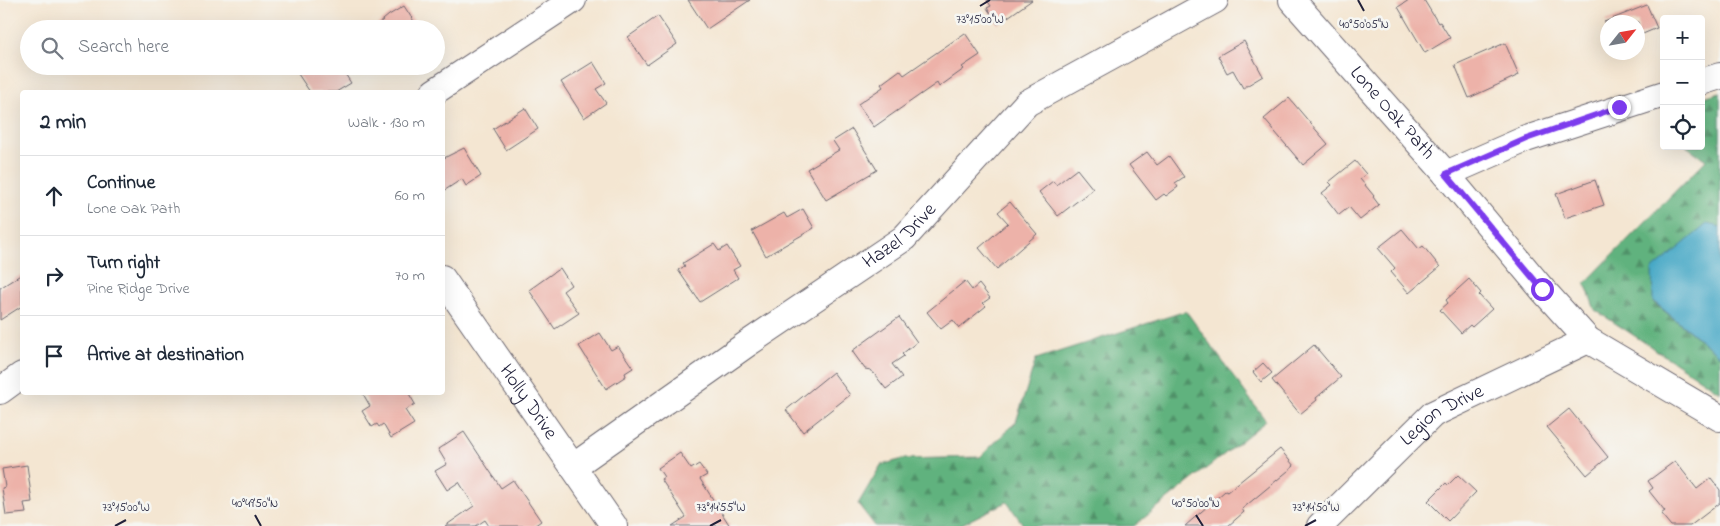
<!DOCTYPE html>
<meta charset="utf-8">
<style>
body{margin:0;font-family:"Indie Flower",sans-serif;background:#f2f2f3;color:#1f2937}
.controls{position:absolute;right:15px;top:15px;display:grid;overflow:hidden;border-radius:5px;box-shadow:0 5px 20px #0002}
.controls button{width:45px;height:45px;display:grid;place-items:center;padding:0;border:0;border-bottom:1px solid #e0e1e3;background:#fff;color:#1f2937;font:25px sans-serif}
.compass{position:absolute;left:1600px;top:15px;width:45px;height:45px;border-radius:50%;background:#fff;box-shadow:0 5px 20px #0002;rotate:59deg}
.stop{position:absolute;width:15px;height:15px;margin:-11px;border:4px solid #7c3aed;border-radius:50%;background:#fff}
.stop.end{background:#7c3aed;border-color:#fff;box-shadow:0 1px 5px #0008}
.list{margin:0;padding:0;list-style:none}
h2{display:flex;justify-content:space-between;align-items:center;height:65px;margin:0;padding:0 20px;font-size:21px}
h2 small{font-size:16px;font-weight:400;color:#747a83}
.list li{display:grid;grid-template-columns:32px 1fr auto;gap:15px;align-items:center;box-sizing:border-box;height:80px;padding:0 20px;border-top:1px solid #e0e1e3}
.list b{display:block;font-size:19px;white-space:nowrap}
.list p{margin:0;font-size:16px;white-space:nowrap;color:#747a83}
.list em{font-size:16px;font-style:normal;color:#747a83}
.icon{flex:none;width:28px;height:28px;fill:none;stroke:currentColor;stroke-width:2;stroke-linecap:round;stroke-linejoin:round}
.map{position:relative;flex:none;width:1720px;height:526px;overflow:hidden}
.search{position:absolute;background:#fff;box-shadow:0 5px 20px #0002;left:20px;top:20px;width:425px;height:55px;display:flex;align-items:center;gap:12px;box-sizing:border-box;padding:0 18px;border-radius:28px;color:#747a83;font-size:19px}
.panel{position:absolute;background:#fff;box-shadow:0 5px 20px #0002;left:20px;top:90px;width:425px;height:305px;border-radius:5px}
.map>svg:first-child{display:block}
.forest{fill:url(#forest-firs);stroke:#416a5c}
.water{fill:#47a8c6;stroke:#346580}
.building{fill:#edb2a9}
.lines{fill:none;stroke-linecap:round;stroke-linejoin:round}
.minor-casing{stroke:#6c6770;stroke-width:28}
.minor{stroke:#fff;stroke-width:26}
.route{stroke:#7c3aed;stroke-width:6}
.ticks{fill:none;stroke:#22223b;stroke-width:2}
.labels{text-anchor:middle;dominant-baseline:central;stroke-width:5;stroke-linejoin:round;paint-order:stroke}
.street-label{font-size:20px;fill:#22223b;stroke:#f6f6f2}
.ticks-label{font-size:12px;text-anchor:middle;fill:#22223b;stroke:#f6f6f2;stroke-width:5;stroke-linejoin:round;paint-order:stroke}
</style>
<div class="map">
<svg width="1720" height="526" viewBox="0 0 1720 526">
<defs>
<pattern id="forest-firs" width="22" height="20" patternUnits="userSpaceOnUse" patternTransform="scale(1.25)"><rect width="22" height="20" fill="#60b27e"/><path d="M5 1l3.5 6h-7zM16 11l3.5 6h-7z" fill="#4f9068"/></pattern>
</defs>
<rect width="100%" height="100%" fill="#f6f6f2"/>
<filter id="ink" filterUnits="userSpaceOnUse"><feTurbulence type="fractalNoise" baseFrequency=".02" numOctaves="2"/><feDisplacementMap in="SourceGraphic" scale="10" xChannelSelector="R" yChannelSelector="G"/><feConvolveMatrix kernelMatrix="1 2 1 2 8 2 1 2 1" color-interpolation-filters="sRGB"/></filter>
<filter id="wash" filterUnits="userSpaceOnUse"><feTurbulence type="fractalNoise" baseFrequency=".0096" numOctaves="4" result="noise"/><feDisplacementMap in="SourceGraphic" scale="20" xChannelSelector="R" yChannelSelector="G"/><feGaussianBlur stdDeviation="1.12" result="paint"/><feColorMatrix in="noise" values="0 0 0 0 0 0 0 0 0 0 0 0 0 0 0 0 0 1.4 0 .05"/><feComposite in="paint" operator="in"/></filter>
<g filter="url(#wash)">
<rect width="100%" height="100%" fill="#f4e6d2"/>
<!-- forest -->
<path class="forest" d="M1720,92v135l-13,-2 -54,77 67,54v36l-125,-82 -10,-27 121,-123 -20,-14h15v-48z
M1186,311l80,110 -132,105h-110l-17,-24 -49,24h-83l-17,-22 23,-39 22,-6 77,-2 36,-35 20,-63z"/>
<!-- water -->
<path class="water" d="M1707,224l13,3v129l-67,-55 -1,-31z"/>
<g id="blocks">
<!-- building -->
<path class="building" d="M688,0h62l-43,29z
M987,0h45l-34,24 -11,-16 4,-2z
M1409,0h15l14,23 2,-1 10,16 -25,15 -27,-46z
M1647,5l10,23 -19,8v-14h-34z
M404,6l11,17 -10,6h-33l17,-14z
M658,16l19,28 -30,21 -19,-28z
M965,33l15,22 -18,12 2,2 -25,18 -2,-4 -63,44 -16,-23 25,-17 -2,-3 19,-14 4,5z
M1244,41l19,35 -20,12 -10,-18 -6,3 -9,-17z
M1505,43l14,32 -50,23 -14,-33z
M593,62l13,21 -10,6 10,14 -22,15 -23,-36z
M310,66h6l3,5 8,-5h13l11,17 -15,9h-26l-12,-18z
M1289,98l39,46 -25,21 -39,-46z
M525,108l13,21 -32,21 -13,-21z
M852,129l25,41 -51,30 -19,-31 32,-19 -6,-9z
M464,148l17,28 -15,10 -4,-7 -20,13v-33z
M1147,152l10,13 12,-9 15,21 -9,6 3,4 -12,9 -2,-2 -8,6 -27,-35z
M1355,161l11,13 -6,5 14,17 -1,1 6,8 -19,15 -11,-13 -10,8 -17,-22 10,-8 -3,-3z
M1077,169l16,20 -35,27 -19,-24 14,-11 3,4z
M1595,180l9,25 -39,13 -9,-24z
M1010,202l27,32 -40,35 -18,-21 29,-25 -10,-11z
M803,209l11,19 -48,28 -14,-25 32,-18 3,5z
M1402,229l17,20 4,-3 17,21 -31,26 -18,-21 4,-4 -17,-20z
M714,244l5,7 8,-5 13,20 -7,4 5,8 -38,24 -22,-32 7,-4 -2,-3z
M560,268l11,17 -8,6 16,22 -24,16 -26,-39z
M22,274v32l-22,14v-32z
M1469,279l12,14 -2,2 13,14 -20,18 -2,-2 -9,8 -21,-23 8,-7 -2,-3z
M965,281l7,9 7,-6 11,14 -7,5 3,3 -27,22 -6,-8 -12,9 -14,-17z
M899,317l18,25 -15,12 2,2 -12,8 10,13 -16,12 -15,-19 -6,-1 -13,-18z
M600,333l11,17 7,-4 15,22 -8,5 1,3 -20,13 -27,-43z
M1314,345l27,32 -25,21 1,2 -17,14 -28,-34z
M1263,363l9,10 -11,9 -8,-10z
M833,372l17,23 -47,37 -17,-22z
M362,392h46l7,12 -10,6 9,14 -23,14 -8,-14 -4,3 -2,-3 -5,3 -10,-16 8,-5z
M1569,409l39,48 -21,18 -40,-48z
M464,432l37,56 12,-8 28,41 -7,5h-45l-4,-6 -9,6h-31l29,-20 -15,-24 -12,8 -12,-19 12,-7 -9,-15z
M1280,449l14,17 -52,43 2,3 -16,14h-43l40,-35 2,1z
M680,453l11,16 8,-5 8,11 -7,4 30,47h-58l14,-9 -25,-38 3,-2 -6,-9z
M1675,461l22,28 14,-11 9,12v13l-30,23h-19l-10,-12 4,-3 -16,-20 4,-3 -5,-7z
M27,465l5,37 -8,1 2,10 -20,2 -4,-27 3,-1 -3,-18z
M1458,475l18,17 -28,29 -20,-20 18,-18 2,2z"/>
</g>
</g>
<g filter="url(#ink)">
<use href="#blocks" fill-opacity="0" stroke="#6c6770" stroke-width="1"/>
<g class="lines">
<defs>
<g id="minor">
<path id="s1" d="M1292,0l154,174 96,115 46,51 132,78"/>
<path d="M1701,82l19,-6"/>
<path d="M434,92l139,-92"/>
<path d="M1446,174l80,-35 138,-45"/>
<path id="s2" d="M442,278l172,248"/>
<path d="M0,391l22,-16"/>
<path id="s3" d="M574,466l173,-122 157,-106 123,-135 188,-103"/>
<path id="s4" d="M1320,526l113,-112 155,-74"/>
</g>
</defs>
<!-- minor casing -->
<use href="#minor" class="minor-casing"/>
<!-- minor -->
<use href="#minor" class="minor"/>
</g>
</g>
<g class="lines" filter="url(#ink)">
<!-- route -->
<path class="route" d="M1542,289l-96,-115 80,-35 93,-32"/>
</g>
<!-- ticks -->
<path class="ticks" d="M1358,0l6,11M980,6l10,-6M255,515l6,11M1196,515l7,11M115,526l11,-6M710,526l11,-6M1305,526l11,-6"/>
<g class="labels">
<!-- street labels -->
<g class="street-label">
<text stroke="none"><textPath href="#s1" startOffset="151">Lone Oak Path</textPath></text>
<text stroke="none"><textPath href="#s3" startOffset="399">Hazel Drive</textPath></text>
<text stroke="none"><textPath href="#s2" startOffset="151">Holly Drive</textPath></text>
<text stroke="none"><textPath href="#s4" startOffset="166">Legion Drive</textPath></text>
</g>
</g>
<g class="ticks-label">
<text x="980" y="23">73°15'00"W</text>
<text x="1364" y="28">40°50'05"N</text>
<text x="255" y="507">40°49'50"N</text>
<text x="1196" y="507">40°50'00"N</text>
<text x="126" y="511">73°15'00"W</text>
<text x="721" y="511">73°14'55"W</text>
<text x="1316" y="511">73°14'50"W</text>
</g>
</svg>
<div class="controls">
<button>+</button>
<button>−</button>
<button><svg class="icon" aria-label="locate" viewBox="0 0 24 24"><circle cx="12" cy="12" r="6"/><path d="M12 2v4M12 18v4M2 12h4M18 12h4"/></svg></button>
</div>
<svg class="compass" viewBox="-18 -18 36 36"><path d="M0-13l5 13h-10z" fill="#e53935"/><path d="M0 13l5-13h-10z" fill="#747a83"/></svg>
<div class="stop" style="left:1542px;top:289px"></div>
<div class="stop end" style="left:1619px;top:107px"></div>
<div class="search"><svg class="icon" aria-label="search" viewBox="0 0 24 24"><circle cx="10" cy="10" r="6"/><path d="M15 15l6 6"/></svg>Search here</div>
<section class="panel">
<h2>2 min<small>Walk · 130 m</small></h2>
<ul class="list">
<li><svg class="icon" aria-label="ahead" viewBox="0 0 24 24"><path d="M12 20V5M6 11l6-6 6 6"/></svg><div><b>Continue</b><p>Lone Oak Path</p></div><em>60 m</em></li>
<li><svg class="icon" aria-label="right" viewBox="0 0 24 24"><path d="M7 20v-9h11M14 6l5 5-5 5"/></svg><div><b>Turn right</b><p>Pine Ridge Drive</p></div><em>70 m</em></li>
<li><svg class="icon" aria-label="arrive" viewBox="0 0 24 24"><path d="M6 21V4h12l-3 4 3 4H6"/></svg><div><b>Arrive at destination</b></div></li>
</ul>
</section>
</div>
